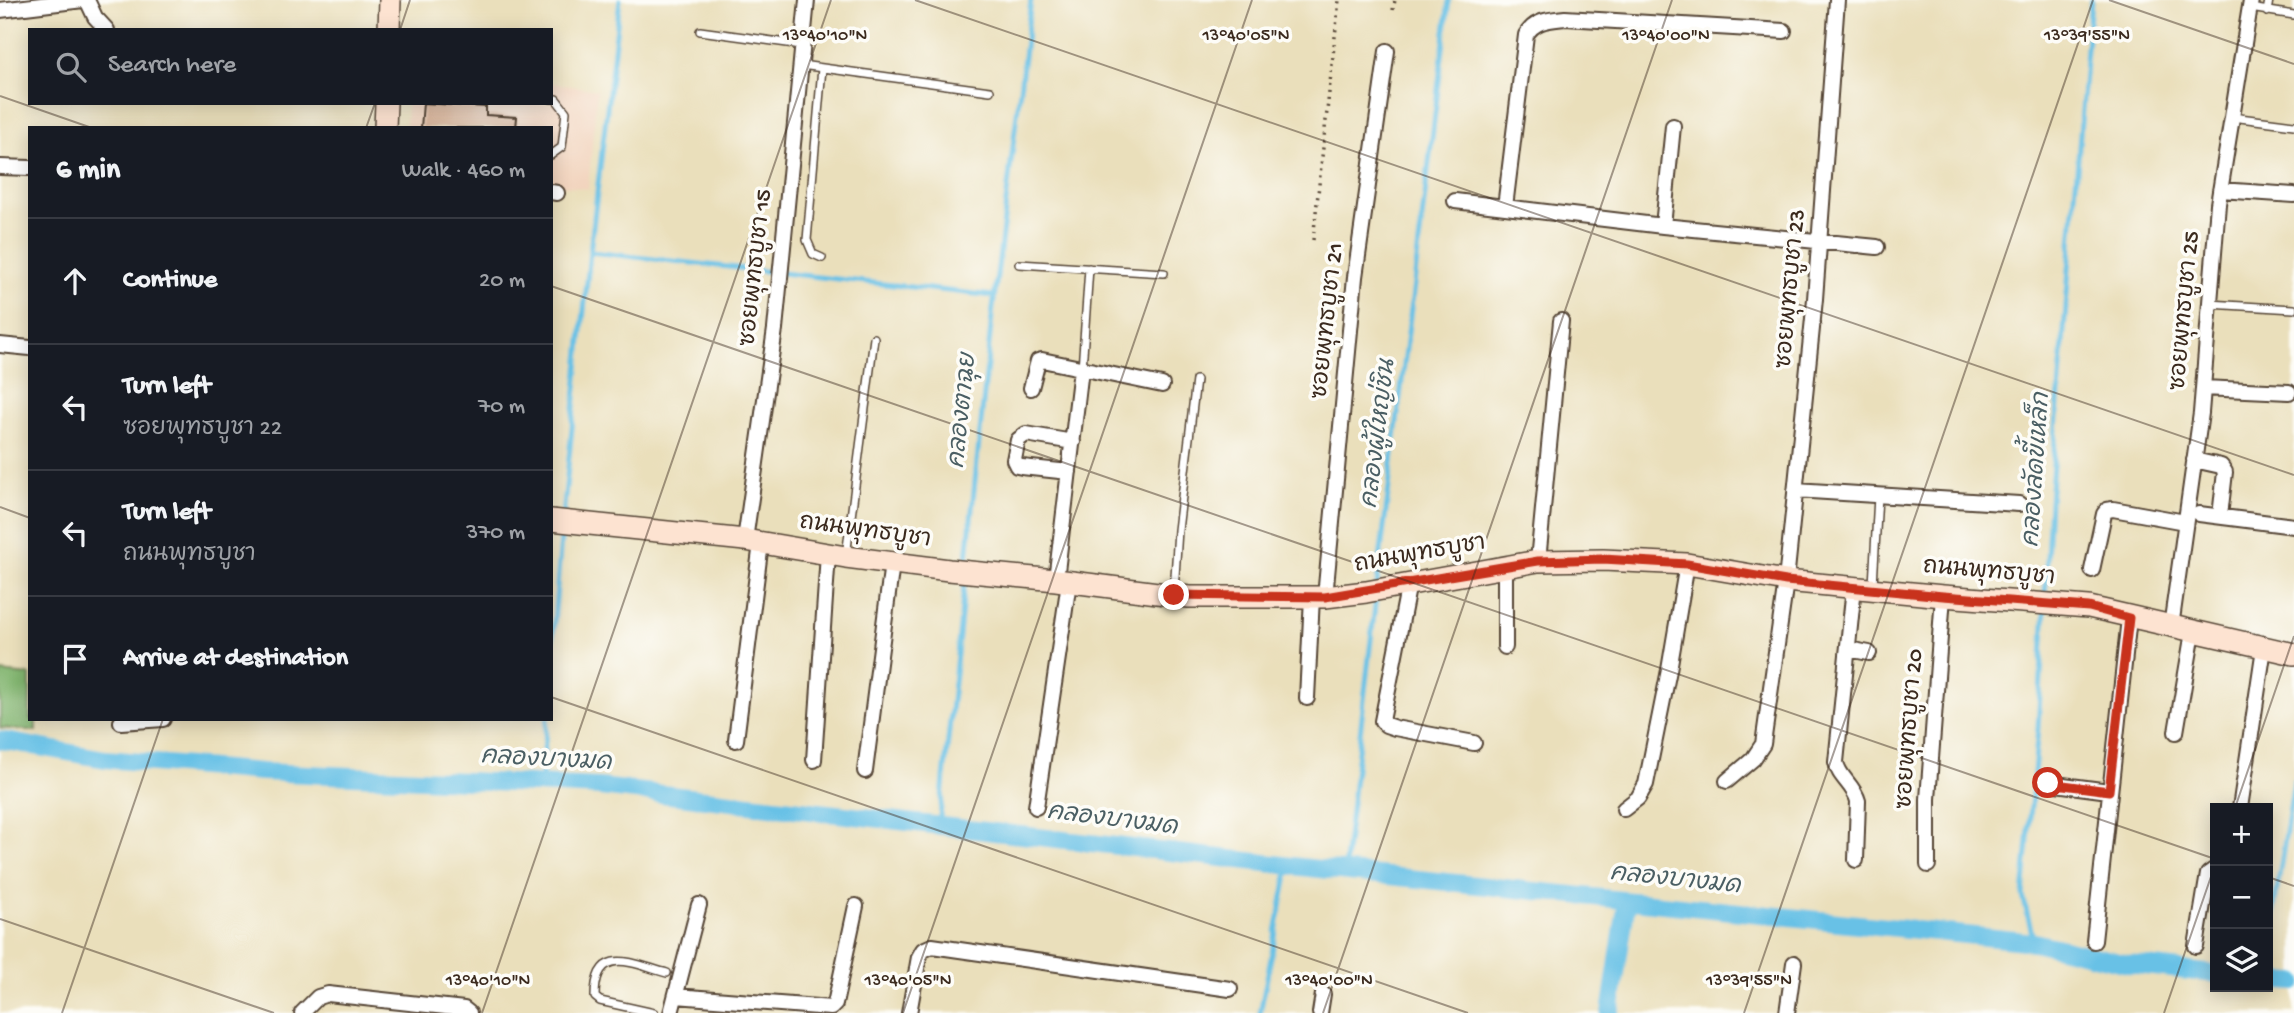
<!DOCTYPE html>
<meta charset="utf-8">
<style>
body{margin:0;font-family:"Gochi Hand","Playpen Sans Thai",sans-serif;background:#242831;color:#f1f3f6}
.controls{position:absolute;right:21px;bottom:21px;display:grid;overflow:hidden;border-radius:0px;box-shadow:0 4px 18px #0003}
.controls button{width:63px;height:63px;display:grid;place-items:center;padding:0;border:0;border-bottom:2px solid #363941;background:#171b24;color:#f1f3f6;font:35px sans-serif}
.stop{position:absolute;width:21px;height:21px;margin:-16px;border:5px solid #c8321e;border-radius:50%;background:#fff}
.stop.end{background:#c8321e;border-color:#fff;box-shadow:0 2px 7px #0008}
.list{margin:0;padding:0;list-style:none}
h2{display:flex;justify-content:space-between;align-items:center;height:91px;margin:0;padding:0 28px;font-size:30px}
h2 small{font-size:23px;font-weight:400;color:#9ea1a6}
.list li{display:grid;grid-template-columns:46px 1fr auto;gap:21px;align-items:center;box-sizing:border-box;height:126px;padding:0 28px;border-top:2px solid #363941}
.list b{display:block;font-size:26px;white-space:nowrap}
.list p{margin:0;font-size:23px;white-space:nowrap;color:#9ea1a6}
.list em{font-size:23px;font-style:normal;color:#9ea1a6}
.icon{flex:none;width:38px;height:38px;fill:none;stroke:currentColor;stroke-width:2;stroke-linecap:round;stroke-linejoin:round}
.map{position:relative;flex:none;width:2294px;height:1013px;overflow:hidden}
.search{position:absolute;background:#171b24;box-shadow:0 4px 18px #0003;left:28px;top:28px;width:525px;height:77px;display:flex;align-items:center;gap:18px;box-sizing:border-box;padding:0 24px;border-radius:0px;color:#9ea1a6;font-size:26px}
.panel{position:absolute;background:#171b24;box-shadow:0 4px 18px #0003;left:28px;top:126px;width:525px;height:595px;border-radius:0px}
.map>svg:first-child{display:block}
.built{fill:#f2d4be}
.forest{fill:#82b56f;stroke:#5e7046;stroke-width:2}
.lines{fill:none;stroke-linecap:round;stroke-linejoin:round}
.stream{stroke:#68c1e6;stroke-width:5}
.canal{stroke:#68c1e6;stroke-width:18}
.building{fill:#d2a687}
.lane-casing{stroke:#554536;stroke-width:10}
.street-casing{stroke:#554536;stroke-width:18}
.secondary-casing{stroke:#554536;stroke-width:24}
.path{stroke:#554536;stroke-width:3.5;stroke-dasharray:2 5;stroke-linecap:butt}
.lane{stroke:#fff;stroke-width:7}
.street{stroke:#fff;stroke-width:14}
.secondary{stroke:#fde3d1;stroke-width:21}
.route{stroke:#c8321e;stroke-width:9}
.ticks{fill:none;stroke:#3b2a1e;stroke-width:2;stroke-opacity:0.45}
.labels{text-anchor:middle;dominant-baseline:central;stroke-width:7;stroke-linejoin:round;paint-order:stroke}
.street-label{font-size:23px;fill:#3b2a1e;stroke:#fdfcf7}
.water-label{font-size:24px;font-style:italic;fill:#4b5f64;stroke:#fdfcf7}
.ticks-label{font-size:18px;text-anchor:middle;fill:#3b2a1e;stroke:#fdfcf7;stroke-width:7;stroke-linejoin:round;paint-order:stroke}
</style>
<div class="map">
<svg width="2294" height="1013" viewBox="0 0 2294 1013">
<rect width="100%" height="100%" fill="#fdfcf7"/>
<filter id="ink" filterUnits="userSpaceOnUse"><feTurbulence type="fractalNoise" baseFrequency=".0143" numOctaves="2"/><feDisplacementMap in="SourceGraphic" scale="14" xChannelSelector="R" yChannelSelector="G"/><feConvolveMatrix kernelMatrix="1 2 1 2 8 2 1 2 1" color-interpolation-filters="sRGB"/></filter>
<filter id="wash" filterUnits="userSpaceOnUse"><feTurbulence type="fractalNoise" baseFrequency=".00686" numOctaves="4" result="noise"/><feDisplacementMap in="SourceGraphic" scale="28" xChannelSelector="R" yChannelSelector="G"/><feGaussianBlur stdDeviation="1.57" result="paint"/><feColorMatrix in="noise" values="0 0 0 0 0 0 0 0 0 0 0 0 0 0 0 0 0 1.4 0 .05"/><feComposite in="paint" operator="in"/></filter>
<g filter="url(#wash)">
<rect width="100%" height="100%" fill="#eadfbb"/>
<!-- built -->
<path class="built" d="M551,83l46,7 -9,99 -37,-5v-56h-145l1,-25h144z"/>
<!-- forest -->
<path class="forest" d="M0,672l30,3v44h6v12l-36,-3z"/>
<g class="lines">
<!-- stream -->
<path class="stream" d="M590,252l404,44
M563,516l27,-264 30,-252
M966,568l26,-252 39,-316
M1377,584l72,-584
M2045,597l5,-95 41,-502
M551,659l11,-133
M541,784l6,-65
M939,826l26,-248
M1344,871l32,-274
M2034,942l-11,-46 15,-168 7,-121
M2268,946l26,-164
M1260,1013l29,-147"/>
<!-- canal -->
<path class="canal" d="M0,740l105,19 157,13 338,15 710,81 724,74 94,22 87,10
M2268,980l26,2
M1610,1013l17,-112"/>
</g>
<g id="blocks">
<!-- building -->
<path class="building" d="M423,103l63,4v8l31,2 -1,11h-95z"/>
</g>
</g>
<g filter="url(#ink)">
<use href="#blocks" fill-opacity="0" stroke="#554536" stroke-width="2"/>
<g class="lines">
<defs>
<path id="lane" d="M2250,8l44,7
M2267,12l2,-12
M700,31l102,14
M801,65l189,26
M822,68l-15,172 6,14 9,4
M551,99h5l10,13 -4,35 -11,8
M2232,117l62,8
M1019,264l145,9
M2209,304l85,5
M1082,369l7,-101
M846,556l28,-218
M1873,585l5,-89
M1174,592l4,-62 18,-150
M654,1013l-54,-12 -5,-4c0,-54 38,-33 72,-24"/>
<path id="street" d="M87,0l8,17 12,13
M0,10l83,-10
M0,167l30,1
M2220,190l74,5
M551,192l6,1
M1455,201l208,25 214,21
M1505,207l21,-172c9,-15 22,-15 39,-17l219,13
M1663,226l10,-100
M0,345l30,3
M1031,388l7,-27 4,-1 120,25
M2203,388l86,4
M2194,460l27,6 4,6 -5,44
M1069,472l-47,-5 -5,-1 -3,-6 4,-20 8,-6 47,8
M1795,490l224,14
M2199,514l95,12
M745,540l30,-211 32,-329
M1538,561l23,-240
M1505,567v80
M2092,570l12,-56 3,-4 6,-1 72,13
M1056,580l25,-211
M1409,583l-27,138 4,4 9,3 79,15
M1854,587l-18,175c2,15 18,23 22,39l-2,59
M1325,597l30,-320 32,-226
M2171,627l30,-214 17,-209 33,-204
M1848,649l21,4
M1307,698l5,-101
M121,722l42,-3
M2176,732l17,-100
M736,740l25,-197
M814,760l14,-206
M865,771l27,-208
M1727,781l26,-22 10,-15 23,-163 29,-282 22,-299
M2048,783l61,8
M1036,807l33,-225
M2240,808l24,-160
M1624,809l14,-11 8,-14 23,-114 18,-106
M1928,865v-66l15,-203
M2094,941l35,-323
M2196,946l12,-72 7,-5
M676,996l155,12 4,-4 21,-98
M302,1013l16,-16 10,-3 136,15 5,4
M671,1013l28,-108
M909,1013l10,-56 4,-7 9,-4 298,43
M1320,1013l3,-19
M1787,1013l7,-50"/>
<path id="secondary" d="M389,30l1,-30
M385,128l1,-25
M551,520l194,20 101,17 103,13 107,10 133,17h136l41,-5 172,-31 65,-1 84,4 99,17 157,15 146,11 205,47"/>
</defs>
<!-- lane casing -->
<use href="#lane" class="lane-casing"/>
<!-- street casing -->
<use href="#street" class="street-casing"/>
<!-- secondary casing -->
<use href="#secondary" class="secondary-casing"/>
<!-- path -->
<path class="path" d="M1393,10l2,-10
M1313,240l26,-240"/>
<!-- lane -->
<use href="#lane" class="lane"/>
<!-- street -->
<use href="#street" class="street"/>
<!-- secondary -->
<use href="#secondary" class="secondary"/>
</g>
</g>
<g class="lines" filter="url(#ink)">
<!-- route -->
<path class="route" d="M1174,595l151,2 213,-36 65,-2 84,5 99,17 157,15 146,11 40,11 -20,173 -61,-8"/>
</g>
<!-- ticks -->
<path class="ticks" d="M915,0l1379,475M2109,0l185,64M400,30l10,-30M0,96l92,32M366,128l9,-25M551,286l1664,573M0,507l30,11M551,697l917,316M2235,808l59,-172M2268,877l26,9M0,919l274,94M62,1013l101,-294M482,1013l349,-1013M903,1013l349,-1013M1323,1013l349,-1013M1744,1013l349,-1013M2164,1013l51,-148"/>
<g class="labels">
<!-- street labels -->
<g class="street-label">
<text transform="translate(757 268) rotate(-84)">ซอยพุทธบูชา 15</text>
<text transform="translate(1792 289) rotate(-85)">ซอยพุทธบูชา 23</text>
<text transform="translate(2186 311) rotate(-85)">ซอยพุทธบูชา 25</text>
<text transform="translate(1329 321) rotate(-84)">ซอยพุทธบูชา 21</text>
<text transform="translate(865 532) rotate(8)">ถนนพุทธบูชา</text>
<text transform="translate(1420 555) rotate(-10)">ถนนพุทธบูชา</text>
<text transform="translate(1989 573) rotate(5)">ถนนพุทธบูชา</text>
<text transform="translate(1911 729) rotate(-86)">ซอยพุทธบูชา 20</text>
</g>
<!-- water labels -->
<g class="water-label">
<text transform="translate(964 411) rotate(-84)">คลองตาฉุย</text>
<text transform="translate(1380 434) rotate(-83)">คลองผู้ใหญ่ชิน</text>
<text transform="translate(2038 470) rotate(-86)">คลองลัดขี้เหล็ก</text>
<text transform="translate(546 761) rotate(3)">คลองบางมด</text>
<text transform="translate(1112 821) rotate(7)">คลองบางมด</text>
<text transform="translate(1675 881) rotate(6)">คลองบางมด</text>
</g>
</g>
<g class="ticks-label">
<text x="825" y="40">13°40'10"N</text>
<text x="1246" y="40">13°40'05"N</text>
<text x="1666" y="40">13°40'00"N</text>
<text x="2087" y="40">13°39'55"N</text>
<text x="488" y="985">13°40'10"N</text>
<text x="908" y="985">13°40'05"N</text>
<text x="1329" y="985">13°40'00"N</text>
<text x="1749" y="985">13°39'55"N</text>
</g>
</svg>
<div class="controls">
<button>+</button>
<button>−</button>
<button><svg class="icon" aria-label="layers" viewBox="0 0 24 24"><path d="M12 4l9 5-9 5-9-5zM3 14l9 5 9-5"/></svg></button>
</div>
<div class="stop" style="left:2048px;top:783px"></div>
<div class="stop end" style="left:1174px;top:595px"></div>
<div class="search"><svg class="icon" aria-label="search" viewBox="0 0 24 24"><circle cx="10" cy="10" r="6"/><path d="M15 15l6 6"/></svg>Search here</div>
<section class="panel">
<h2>6 min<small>Walk · 460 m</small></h2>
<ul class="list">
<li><svg class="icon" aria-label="ahead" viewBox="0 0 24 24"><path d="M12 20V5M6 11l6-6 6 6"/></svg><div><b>Continue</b></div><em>20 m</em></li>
<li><svg class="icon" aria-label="left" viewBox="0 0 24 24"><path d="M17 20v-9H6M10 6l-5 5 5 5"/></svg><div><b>Turn left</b><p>ซอยพุทธบูชา 22</p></div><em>70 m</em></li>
<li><svg class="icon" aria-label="left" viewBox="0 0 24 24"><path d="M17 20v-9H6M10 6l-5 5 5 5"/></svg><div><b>Turn left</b><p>ถนนพุทธบูชา</p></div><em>370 m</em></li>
<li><svg class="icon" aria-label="arrive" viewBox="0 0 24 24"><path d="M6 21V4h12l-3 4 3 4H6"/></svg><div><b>Arrive at destination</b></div></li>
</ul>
</section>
</div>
